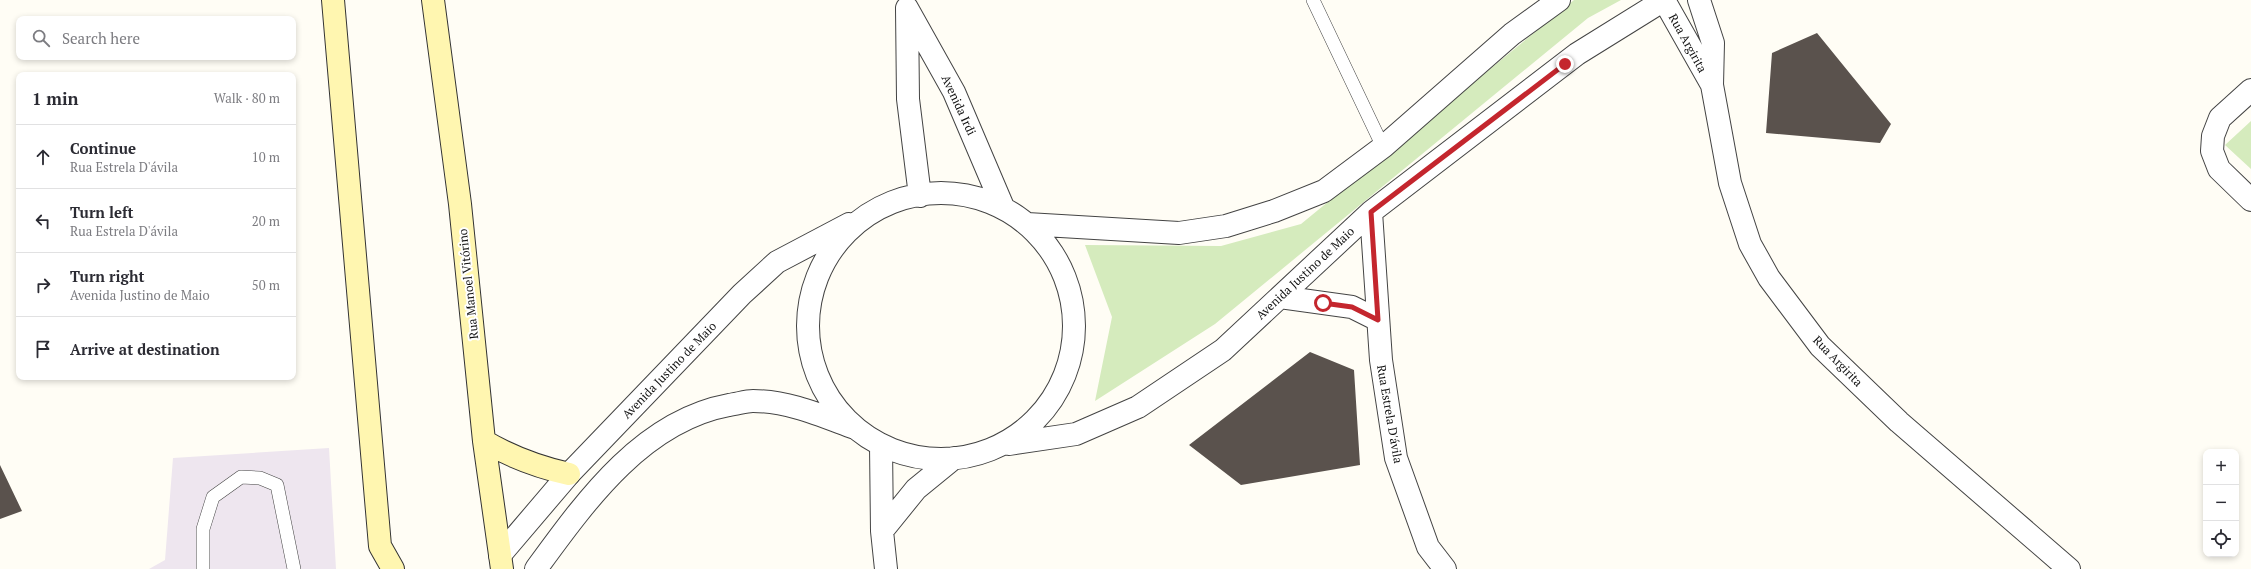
<!DOCTYPE html>
<meta charset="utf-8">
<style>
body{margin:0;font-family:"PT Serif",serif;background:#f7f7f7;color:#2b2b33}
.controls{position:absolute;right:12px;bottom:12px;display:grid;overflow:hidden;border-radius:8px;box-shadow:0 2px 6px #0003}
.controls button{width:36px;height:36px;display:grid;place-items:center;padding:0;border:0;border-bottom:1px solid #e1e1e2;background:#fff;color:#2b2b33;font:20px sans-serif}
.stop{position:absolute;width:12px;height:12px;margin:-9px;border:3px solid #c4262e;border-radius:50%;background:#fff}
.stop.end{background:#c4262e;border-color:#fff;box-shadow:0 1px 4px #0008}
.list{margin:0;padding:0;list-style:none}
h2{display:flex;justify-content:space-between;align-items:center;height:52px;margin:0;padding:0 16px;font-size:17px}
h2 small{font-size:13px;font-weight:400;color:#7c7c81}
.list li{display:grid;grid-template-columns:26px 1fr auto;gap:12px;align-items:center;box-sizing:border-box;height:64px;padding:0 16px;border-top:1px solid #e1e1e2}
.list b{display:block;font-size:15px;white-space:nowrap}
.list p{margin:0;font-size:13px;white-space:nowrap;color:#7c7c81}
.list em{font-size:13px;font-style:normal;color:#7c7c81}
.icon{flex:none;width:22px;height:22px;fill:none;stroke:currentColor;stroke-width:2;stroke-linecap:round;stroke-linejoin:round}
.map{position:relative;flex:none;width:2251px;height:569px;overflow:hidden}
.search{position:absolute;background:#fff;box-shadow:0 2px 6px #0003;left:16px;top:16px;width:280px;height:44px;display:flex;align-items:center;gap:10px;box-sizing:border-box;padding:0 14px;border-radius:8px;color:#7c7c81;font-size:15px}
.panel{position:absolute;background:#fff;box-shadow:0 2px 6px #0003;left:16px;top:72px;width:280px;height:308px;border-radius:8px}
.map>svg:first-child{display:block}
.industrial{fill:#eee6ef}
.green{fill:#d5ebbd}
.building{fill:#5a524d}
.lines{fill:none;stroke-linecap:round;stroke-linejoin:round}
.lane-casing{stroke:#444;stroke-width:14}
.street-casing{stroke:#444;stroke-width:24}
.secondary-casing{stroke:#333;stroke-width:24}
.lane{stroke:#fff;stroke-width:13}
.street{stroke:#fff;stroke-width:22}
.secondary{stroke:#fff6b0;stroke-width:22}
.route{stroke:#c4262e;stroke-width:5}
.labels{text-anchor:middle;dominant-baseline:central;stroke-width:4;stroke-linejoin:round;paint-order:stroke}
.street-label{font-size:12px;fill:#111;stroke:#fff}
</style>
<div class="map">
<svg width="2251" height="569" viewBox="0 0 2251 569">
<rect width="100%" height="100%" fill="#fffdf5"/>
<!-- industrial -->
<path class="industrial" d="M329,448l7,121h-187l16,-9 8,-102z"/>
<!-- green -->
<path class="green" d="M1574,0h47l-33,18 -373,306 -120,77 17,-84 -27,-72 136,1 80,-22z
M2251,121v48l-26,-24z"/>
<!-- building -->
<path class="building" d="M1817,33l74,91 -11,19 -114,-10 6,-80z
M1310,352l44,18 6,95 -119,20 -52,-40z
M0,465l22,46 -22,8z"/>
<g class="lines">
<defs>
<path id="lane" d="M1313,0l70,147
M203,569v-40l10,-32 28,-20 19,1 17,7 17,84"/>
<path id="street" d="M1664,0l48,85
M1699,0l14,43 -1,42 18,98 20,61 19,34 51,68 79,76 170,147
M907,8l47,84 49,115
M907,9l1,90 12,97
M2251,90l-31,28 -7,18 -1,15 7,18 32,31
M808 326a133 133 0 1 1 266 0a133 133 0 1 1-266 0Z
M1371,212l10,148 15,98 32,89 17,22
M1027,224l152,9 47,-7 48,-15 50,-20 59,-44 129,-113 47,-34
M1280,297l72,10 26,13
M1009,444l67,-10 62,-27 85,-57 148,-138 206,-158 87,-54
M881,446l1,85 4,38
M882,531l34,-42 38,-31
M500,555l69,-81 173,-180 35,-32 72,-38
M536,569c49,-67 106,-148 193,-164 8,-1 17,-4 24,-4 36,0 69,15 102,27"/>
<path id="secondary" d="M333,0l47,546 13,23
M433,0l27,204 24,237 18,128
M484,441c27,16 54,26 85,33"/>
</defs>
<!-- lane casing -->
<use href="#lane" class="lane-casing"/>
<!-- street casing -->
<use href="#street" class="street-casing"/>
<!-- secondary casing -->
<use href="#secondary" class="secondary-casing"/>
<!-- lane -->
<use href="#lane" class="lane"/>
<!-- street -->
<use href="#street" class="street"/>
<!-- secondary -->
<use href="#secondary" class="secondary"/>
</g>
<g class="lines">
<!-- route -->
<path class="route" d="M1323,303l29,4 26,13 -7,-108 194,-148"/>
</g>
<g class="labels">
<!-- street labels -->
<g class="street-label">
<text transform="translate(1688 43) rotate(61)">Rua Argirita</text>
<text transform="translate(959 105) rotate(65)">Avenida Irdi</text>
<text transform="translate(1305 273) rotate(-43)">Avenida Justino de Maio</text>
<text transform="translate(468 284) rotate(-96)">Rua Manoel Vitórino</text>
<text transform="translate(1838 361) rotate(46)">Rua Argirita</text>
<text transform="translate(669 370) rotate(-46)">Avenida Justino de Maio</text>
<text transform="translate(1390 414) rotate(80)">Rua Estrela D'ávila</text>
</g>
</g>
</svg>
<div class="controls">
<button>+</button>
<button>−</button>
<button><svg class="icon" aria-label="locate" viewBox="0 0 24 24"><circle cx="12" cy="12" r="6"/><path d="M12 2v4M12 18v4M2 12h4M18 12h4"/></svg></button>
</div>
<div class="stop" style="left:1323px;top:303px"></div>
<div class="stop end" style="left:1565px;top:64px"></div>
<div class="search"><svg class="icon" aria-label="search" viewBox="0 0 24 24"><circle cx="10" cy="10" r="6"/><path d="M15 15l6 6"/></svg>Search here</div>
<section class="panel">
<h2>1 min<small>Walk · 80 m</small></h2>
<ul class="list">
<li><svg class="icon" aria-label="ahead" viewBox="0 0 24 24"><path d="M12 20V5M6 11l6-6 6 6"/></svg><div><b>Continue</b><p>Rua Estrela D'ávila</p></div><em>10 m</em></li>
<li><svg class="icon" aria-label="left" viewBox="0 0 24 24"><path d="M17 20v-9H6M10 6l-5 5 5 5"/></svg><div><b>Turn left</b><p>Rua Estrela D'ávila</p></div><em>20 m</em></li>
<li><svg class="icon" aria-label="right" viewBox="0 0 24 24"><path d="M7 20v-9h11M14 6l5 5-5 5"/></svg><div><b>Turn right</b><p>Avenida Justino de Maio</p></div><em>50 m</em></li>
<li><svg class="icon" aria-label="arrive" viewBox="0 0 24 24"><path d="M6 21V4h12l-3 4 3 4H6"/></svg><div><b>Arrive at destination</b></div></li>
</ul>
</section>
</div>
